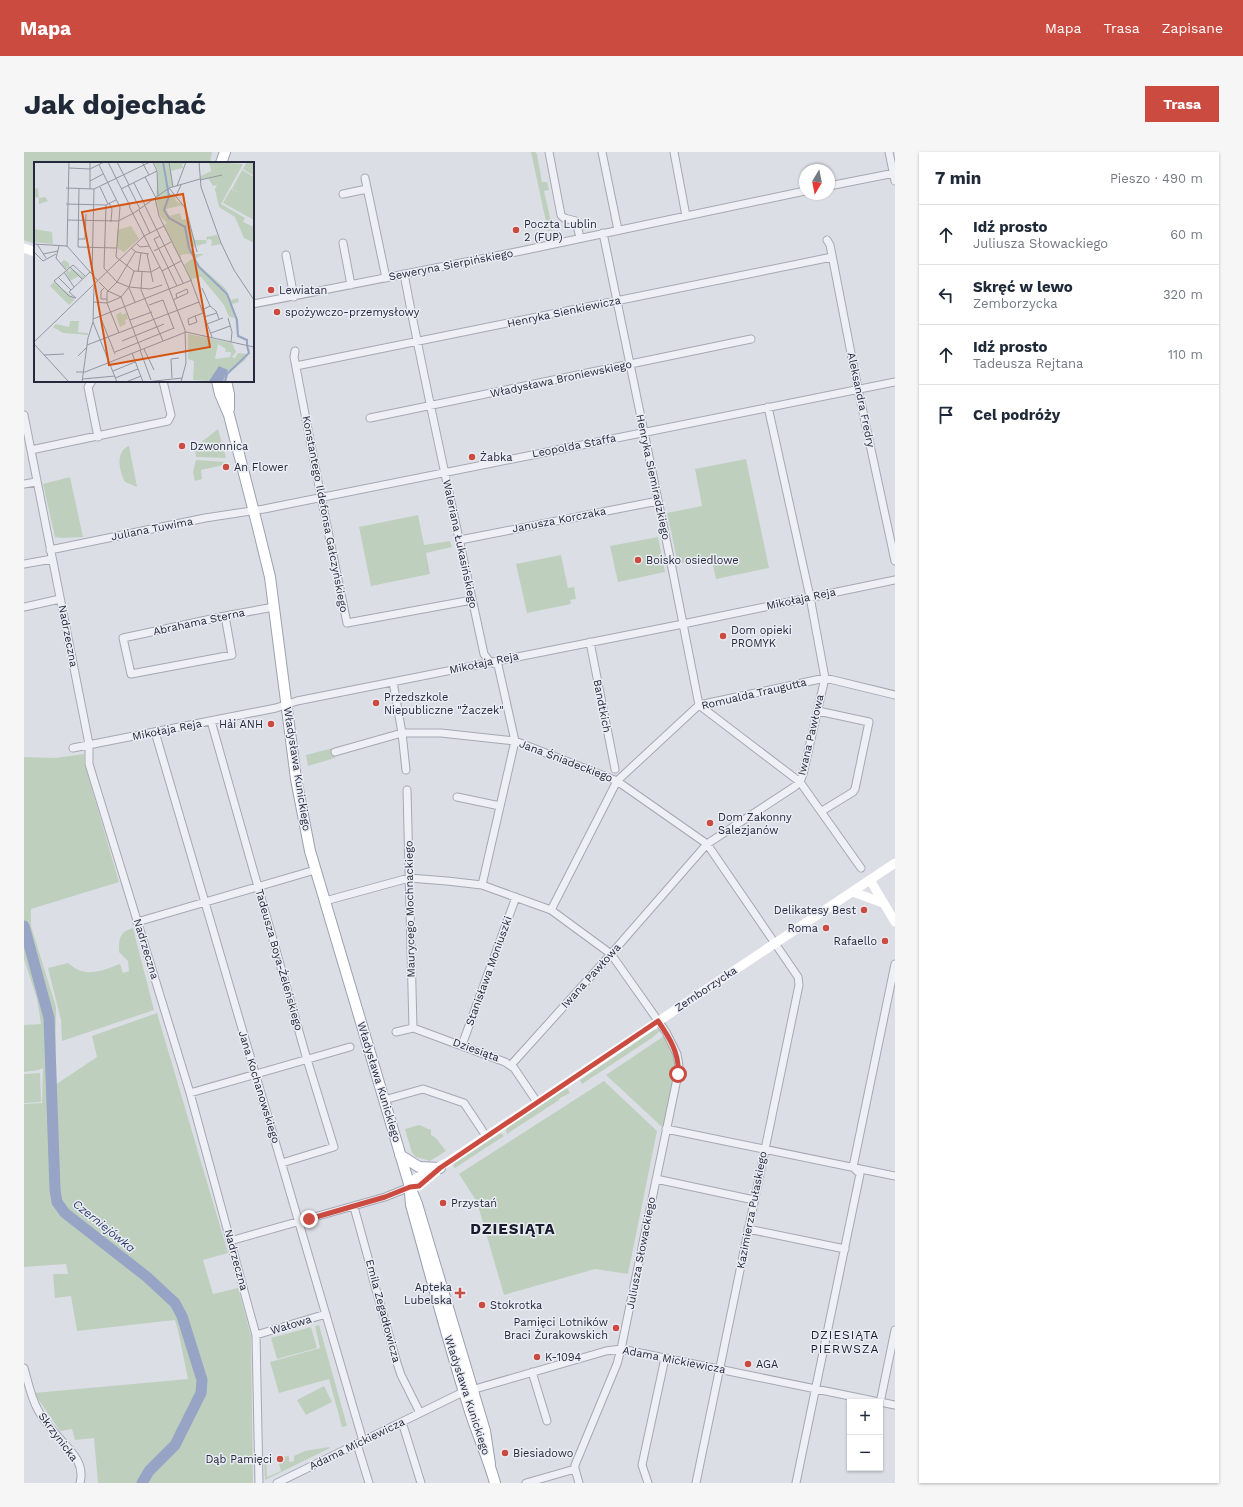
<!DOCTYPE html>
<html lang="pl">
<meta charset="utf-8">
<style>
body{margin:0;font-family:"Work Sans",sans-serif;background:#f6f6f7;color:#1f2937}
.controls{position:absolute;right:12px;bottom:12px;display:grid;overflow:hidden;border-radius:0px;box-shadow:0 1px 3px #0004}
.controls button{width:36px;height:36px;display:grid;place-items:center;padding:0;border:0;border-bottom:1px solid #e0e1e3;background:#fff;color:#1f2937;font:20px sans-serif}
.compass{position:absolute;left:775px;top:12px;width:36px;height:36px;border-radius:50%;background:#fff;box-shadow:0 1px 3px #0004;rotate:190deg}
.stop{position:absolute;width:12px;height:12px;margin:-9px;border:3px solid #cc4b41;border-radius:50%;background:#fff}
.stop.end{background:#cc4b41;border-color:#fff;box-shadow:0 1px 4px #0008}
.list{margin:0;padding:0;list-style:none}
h2{display:flex;justify-content:space-between;align-items:center;height:52px;margin:0;padding:0 16px;font-size:17px}
h2 small{font-size:13px;font-weight:400;color:#747a83}
.list li{display:grid;grid-template-columns:26px 1fr auto;gap:12px;align-items:center;box-sizing:border-box;height:60px;padding:0 16px;border-top:1px solid #e0e1e3}
.list b{display:block;font-size:15px;white-space:nowrap}
.list p{margin:0;font-size:13px;white-space:nowrap;color:#747a83}
.list em{font-size:13px;font-style:normal;color:#747a83}
.icon{flex:none;width:22px;height:22px;fill:none;stroke:currentColor;stroke-width:2;stroke-linecap:round;stroke-linejoin:round}
.map{position:relative;flex:none;width:871px;height:1331px;overflow:hidden;border-radius:0px}
header{display:flex;align-items:center;gap:24px;box-sizing:border-box;height:56px;padding:0 20px;background:#cc4b41;color:#fff}
header strong{font-size:19px}
nav{display:flex;gap:22px;margin-inline-start:auto;font-size:14px}
.intro{display:flex;align-items:center;justify-content:space-between;box-sizing:border-box;height:96px;padding:0 24px}
h1{margin:0;font-size:28px}
.button{padding:10px 18px;border-radius:0px;background:#cc4b41;color:#fff;font-size:14px;font-weight:700}
main{display:flex;gap:24px;padding:0 24px}
aside{flex:1;background:#fff;border-radius:0px;box-shadow:0 1px 3px #0004}
.map>svg:first-child{display:block}
.green{fill:#bed0bd}
.lines{fill:none;stroke-linecap:round;stroke-linejoin:round}
.river{stroke:#97a4c6;stroke-width:11}
.street-casing{stroke:#a5a8b3;stroke-width:9}
.primary-casing{stroke:#9ca0b2;stroke-width:12}
.street{stroke:#eff0f5;stroke-width:7}
.secondary{stroke:#fff;stroke-width:9}
.primary{stroke:#fff;stroke-width:10}
.route{stroke:#cc4b41;stroke-width:5}
.poi-dot{fill:#cc4b41;stroke:#ebedf4;stroke-width:1.5}
.labels{text-anchor:middle;dominant-baseline:central;stroke-width:3;stroke-linejoin:round;paint-order:stroke}
.poi-label{font-size:11px;fill:#26293c;stroke:#ebedf4;text-anchor:start}
.street-label{font-size:11px;fill:#26293c;stroke:#ebedf4}
.water-label{font-size:12px;font-style:italic;fill:#313f6f;stroke:#ebedf4}
.neighbourhood-label{font-size:12px;letter-spacing:1px;fill:#191b2d;stroke:#ebedf4}
.district-label{font-size:15px;font-weight:bold;letter-spacing:1px;fill:#191b2d;stroke:#ebedf4}
.inset-river{fill:none;stroke:#97a4c6;stroke-width:2}
.inset-road{fill:none;stroke:#9396a2;stroke-width:1}
.view{fill:#d55411;fill-opacity:0.15;stroke:#d55411;stroke-width:2}
.inset-edge{fill:none;stroke:#26293c;stroke-width:2}
</style>
<header>
<strong>Mapa</strong>
<nav><a>Mapa</a><a>Trasa</a><a>Zapisane</a></nav>
</header>
<div class="intro"><h1>Jak dojechać</h1><a class="button">Trasa</a></div>
<main>
<div class="map">
<svg width="871" height="1331" viewBox="0 0 871 1331">
<rect width="100%" height="100%" fill="#dcdee6"/>
<!-- green -->
<path class="green" d="M0,0h188l-2,11h-175v81l-11,-4z
M507,0h4l2,2 5,28h5l2,8 -5,1 9,39 -5,1z
M194,277l8,29 -30,-1 -1,-10z
M105,294l8,41 -12,-5c-6,-11 -10,-31 4,-36z
M722,307l23,109 -53,11 -5,-22 -33,7 -11,-51 35,-7 -7,-37z
M172,308l31,2 1,2 -27,6 1,9 -7,2 -2,-9z
M46,325l13,60 -21,1 -7,-1 -12,-53z
M394,363l6,30 26,-4 2,6 -26,6 4,21 -59,12 -12,-59z
M634,385l7,35 -47,10 -8,-36z
M537,403l7,33 6,-1 2,12 -6,1 1,4 -44,9 -11,-49z
M309,596l2,10 -27,8 -2,-11z
M60,602v8l35,120 -88,27v17l25,81 -1,78 42,-28 -5,-21 65,-23 71,240 -25,7 10,34 25,-6 13,48 2,147h-155l-4,-45 -19,2 -3,-11 -12,2 -26,-38 154,-14 -10,-49 -3,-10 -98,11 -6,-35 -16,2 -2,-24h15l-2,-10 -42,3v-163l18,-1 1,-35 -4,2 -15,2v-47l17,-1 -4,-25 -13,-40v-202l31,1z
M109,776l21,82 -92,31 -1,-21 -13,-52 20,-5c18,16 32,8 52,1l3,9 6,-2 -1,-10 -9,-9c0,-13 0,-20 14,-24z
M634,877l2,2 -8,7 -70,46 -2,-4 74,-50z
M640,884l10,20 2,11 -12,59h-3l-55,-51z
M16,921l1,29 -17,1v-29z
M580,929l53,50 -29,143 -33,-5 -91,26 -27,-93 -18,-28z
M543,936l3,5 -10,5 -1,2 -52,34 -1,-4 2,-3z
M395,973l12,5v5l5,3 10,13 -16,10 -14,-4 -4,-4 -7,-24z
M477,981l3,3 -49,32 -2,-2 2,-3z
M295,1173l28,101 -5,1 -13,-48 -50,14 -9,-31 50,-14 -5,-22z
M287,1175l6,21 -40,11 -6,-21z
M300,1234l8,16 -26,13 -9,-15z
M305,1295l1,1 -65,32 -1,-22h2l1,19 14,-6 -4,-14 12,-1v6l5,-1v-5l11,-5z"/>
<g class="lines">
<!-- river -->
<path class="river" d="M0,774l25,92 6,172 2,12 8,11 82,64 28,26 7,13 20,64 -1,13 -26,52 -26,26 -7,12"/>
<defs>
<path id="street" d="M525,0l12,63 3,3 12,3 4,17
M578,0l16,78
M650,0l12,64
M865,0l6,29
M341,26l21,100
M805,34l66,-13
M319,42l24,-5
M579,81l70,340 26,132 101,77 61,86
M803,88l3,5 27,139 38,177
M319,91l8,42
M262,103l8,42
M380,122c24,127 53,254 80,380l6,8 8,3 17,76 -33,144
M229,152l268,-53 284,-60
M271,199l-1,6 27,140 26,126 125,-23
M272,214l536,-109
M68,229l-4,6 10,50
M0,263l65,329v20l101,329 66,242 3,148
M346,266l381,-79
M7,298l137,-29 3,-6 -8,-34
M0,332l12,-2
M436,388l198,-39
M26,398l155,-32 59,-9 631,-127
M0,412l28,-5
M0,455l36,-8
M201,464l7,39 -101,19 -8,-36 102,-22 49,-9
M566,490l25,127
M369,530l9,51 4,37
M794,559l51,11 -14,67 -2,3 -31,19
M187,569l95,335 28,91 -52,16
M131,580l208,709
M49,596l203,-40 21,-7 381,-76 217,-45
M311,600l67,-19h39l74,8 102,40 90,63 91,133 1,8 -103,498
M383,638l6,238
M433,645l43,9
M301,749l84,-23 38,3 35,4 69,25 60,44 55,78 11,22 2,12 -1,8 -57,275 -4,15 -42,101v4l4,14
M527,758l66,-129 82,-76 126,-27 70,17
M113,770l178,-52
M372,880l17,-4 3,1 89,33 9,6 23,34
M438,893l54,-148
M487,913l100,-111 96,-110 87,-57 6,-5 3,-8 22,-96 -15,-81 -42,-190
M166,941l160,-46
M360,948l39,-11 41,14 22,33
M642,977l229,47
M632,1027l98,21
M330,1055l16,58 3,14 24,84 4,12 19,38
M724,1077l97,20
M206,1089l155,-44 25,-10
M232,1183l70,-21
M0,1216c4,14 7,30 14,42 5,10 15,21 23,30 11,12 24,24 19,43
M508,1220l15,49
M856,1250l15,3
M856,1251l15,-73
M378,1270l19,61
M333,1292l12,39
M253,1331l184,-90 145,-42 15,-2 258,53
M502,1331l49,-14
M624,1331l-6,-18 23,-107
M772,1331l64,-309 -7,-7 42,-203"/>
<path id="primary" d="M197,11l4,-11
M193,229l3,13 9,21 28,109 13,53 26,202 14,72 100,336 7,17 68,227 5,33
M202,229l3,13v15
M376,1003l19,12 21,1
M386,1041l1,12c19,67 36,134 57,200 8,27 20,52 27,78"/>
</defs>
<!-- street casing -->
<use href="#street" class="street-casing"/>
<!-- primary casing -->
<use href="#primary" class="primary-casing"/>
<!-- street -->
<use href="#street" class="street"/>
<!-- secondary -->
<path class="secondary" d="M0,96l11,4
M846,728l25,42
M829,740l30,11
M386,1035l5,-8 33,-17 447,-299
M386,1035l9,-1 17,-14"/>
<!-- primary -->
<use href="#primary" class="primary"/>
</g>
<g class="lines">
<!-- route -->
<path class="route" d="M285,1067l76,-22 25,-10 9,-1 21,-18 218,-147c11,16 22,33 20,53"/>
</g>
<!-- markers -->
<g class="poi-dot">
<circle cx="492" cy="78" r="4"/>
<circle cx="247" cy="138" r="4"/>
<circle cx="253" cy="160" r="4"/>
<circle cx="158" cy="294" r="4"/>
<circle cx="448" cy="305" r="4"/>
<circle cx="202" cy="315" r="4"/>
<circle cx="614" cy="408" r="4"/>
<circle cx="699" cy="484" r="4"/>
<circle cx="352" cy="551" r="4"/>
<circle cx="247" cy="572" r="4"/>
<circle cx="686" cy="671" r="4"/>
<circle cx="840" cy="758" r="4"/>
<circle cx="802" cy="776" r="4"/>
<circle cx="861" cy="789" r="4"/>
<circle cx="419" cy="1051" r="4"/>
<path d="M434 1135h4v4h4v4h-4v4h-4v-4h-4v-4h4z"/>
<circle cx="458" cy="1153" r="4"/>
<circle cx="592" cy="1176" r="4"/>
<circle cx="513" cy="1205" r="4"/>
<circle cx="724" cy="1212" r="4"/>
<circle cx="481" cy="1301" r="4"/>
<circle cx="256" cy="1307" r="4"/>
</g>
<g class="labels">
<!-- poi labels -->
<g class="poi-label">
<text x="500" y="72">Poczta Lublin<tspan x="500" dy="13">2 (FUP)</tspan></text>
<text x="255" y="138">Lewiatan</text>
<text x="261" y="160">spożywczo-przemysłowy</text>
<text x="166" y="294">Dzwonnica</text>
<text x="456" y="305">Żabka</text>
<text x="210" y="315">An Flower</text>
<text x="622" y="408">Boisko osiedlowe</text>
<text x="707" y="478">Dom opieki<tspan x="707" dy="13">PROMYK</tspan></text>
<text x="360" y="545">Przedszkole<tspan x="360" dy="13">Niepubliczne "Żaczek"</tspan></text>
<text x="239" y="572" text-anchor="end">Hải ANH</text>
<text x="694" y="665">Dom Zakonny<tspan x="694" dy="13">Salezjanów</tspan></text>
<text x="832" y="758" text-anchor="end">Delikatesy Best</text>
<text x="794" y="776" text-anchor="end">Roma</text>
<text x="853" y="789" text-anchor="end">Rafaello</text>
<text x="427" y="1051">Przystań</text>
<text x="428" y="1135" text-anchor="end">Apteka<tspan x="428" dy="13">Lubelska</tspan></text>
<text x="466" y="1153">Stokrotka</text>
<text x="584" y="1170" text-anchor="end">Pamięci Lotników<tspan x="584" dy="13">Braci Żurakowskich</tspan></text>
<text x="521" y="1205">K-1094</text>
<text x="732" y="1212">AGA</text>
<text x="489" y="1301">Biesiadowo</text>
<text x="248" y="1307" text-anchor="end">Dąb Pamięci</text>
</g>
<!-- street labels -->
<g class="street-label">
<text transform="translate(427 113) rotate(-11)">Seweryna Sierpińskiego</text>
<text transform="translate(540 160) rotate(-12)">Henryka Sienkiewicza</text>
<text transform="translate(537 227) rotate(-12)">Władysława Broniewskiego</text>
<text transform="translate(837 248) rotate(78)">Aleksandra Fredry</text>
<text transform="translate(550 294) rotate(-11)">Leopolda Staffa</text>
<text transform="translate(629 325) rotate(78)">Henryka Siemiradzkiego</text>
<text transform="translate(301 362) rotate(79)">Konstantego Ildefonsa Gałczyńskiego</text>
<text transform="translate(535 368) rotate(-11)">Janusza Korczaka</text>
<text transform="translate(128 377) rotate(-11)">Juliana Tuwima</text>
<text transform="translate(436 392) rotate(78)">Waleriana Łukasińskiego</text>
<text transform="translate(777 447) rotate(-12)">Mikołaja Reja</text>
<text transform="translate(175 470) rotate(-12)">Abrahama Sterna</text>
<text transform="translate(44 484) rotate(79)">Nadrzeczna</text>
<text transform="translate(460 511) rotate(-12)">Mikołaja Reja</text>
<text transform="translate(730 542) rotate(-13)">Romualda Traugutta</text>
<text transform="translate(578 554) rotate(79)">Bandtkich</text>
<text transform="translate(143 578) rotate(-11)">Mikołaja Reja</text>
<text transform="translate(787 583) rotate(-77)">Iwana Pawłowa</text>
<text transform="translate(542 609) rotate(21)">Jana Śniadeckiego</text>
<text transform="translate(273 617) rotate(81)">Władysława Kunickiego</text>
<text transform="translate(386 757) rotate(-91)">Maurycego Mochnackiego</text>
<text transform="translate(122 797) rotate(73)">Nadrzeczna</text>
<text transform="translate(255 808) rotate(74)">Tadeusza Boya-Żeleńskiego</text>
<text transform="translate(465 819) rotate(-70)">Stanisława Moniuszki</text>
<text transform="translate(567 824) rotate(-48)">Iwana Pawłowa</text>
<text transform="translate(682 837) rotate(-34)">Zemborzycka</text>
<text transform="translate(452 898) rotate(20)">Dziesiąta</text>
<text transform="translate(355 930) rotate(73)">Władysława Kunickiego</text>
<text transform="translate(235 935) rotate(73)">Jana Kochanowskiego</text>
<text transform="translate(728 1058) rotate(-79)">Kazimierza Pułaskiego</text>
<text transform="translate(617 1101) rotate(-79)">Juliusza Słowackiego</text>
<text transform="translate(212 1108) rotate(75)">Nadrzeczna</text>
<text transform="translate(359 1159) rotate(75)">Emila Zegadłowicza</text>
<text transform="translate(267 1173) rotate(-17)">Wałowa</text>
<text transform="translate(650 1208) rotate(11)">Adama Mickiewicza</text>
<text transform="translate(443 1243) rotate(72)">Władysława Kunickiego</text>
<text transform="translate(34 1285) rotate(53)">Skrzynicka</text>
<text transform="translate(333 1292) rotate(-26)">Adama Mickiewicza</text>
</g>
<!-- water labels -->
<g class="water-label">
<text transform="translate(80 1074) rotate(39)">Czerniejówka</text>
</g>
<!-- neighbourhood labels -->
<g class="neighbourhood-label">
<text x="821" y="1183">DZIESIĄTA<tspan x="821" dy="14">PIERWSZA</tspan></text>
</g>
<!-- district labels -->
<g class="district-label">
<text x="489" y="1077">DZIESIĄTA</text>
</g>
</g>
<!-- overview -->
<g transform="translate(10 10)">
<rect width="220" height="220" fill="#dcdee6"/>
<path d="M120,0h15l4,24 -6,2 2,5 5,1 2,7 7,4 -17,4 3,7 11,-3 2,7 5,-1 8,21h12l-1,-3 11,-2 4,9 -10,2 1,-6 -3,-1 -3,2 1,2 -10,3 -1,-3v3l-6,2 3,6h11l-9,5 6,8 24,21 6,12 7,-2 1,4 -7,2 5,15 2,16 8,4 3,12 -5,9 -17,14 -2,8 -33,-2 1,-19 -6,-2v-25l44,9 4,9 -4,5 3,1 3,-5 9,1 2,-4 -3,-9 -9,-5 -2,-18 -6,-1 -5,-12 -23,-28 -10,2 -7,-14 9,-7 -2,-4h-5l-5,1v5l-17,-35 3,-2 -7,-7 -4,-18 2,-27zM184,182l8,5 -1,3h6l-1,5 -15,2zM136,0h16v1l-4,1 1,4 -12,3zM175,0l34,2 -22,40 24,14 -2,4 11,5v16l-10,-5 -9,-21 -16,-10 -4,-18 2,-4 -4,1 -5,-8 -7,2v-4l10,-5zM213,0h7v14l-11,-7zM208,8l12,7v43l-31,-17 8,-14 12,6 -11,-6zM4,26l1,10 6,-1 3,4 -9,3v-6l-5,-1v-8zM97,64l8,13 -15,13 -7,-4v-18zM0,67l18,3 1,12 -19,-2zM30,98l5,3v3l15,11 -2,2 -3,-3 -9,5 -4,-8 1,-3 3,2 1,-4 -5,1 -5,-6zM20,120l21,17 -6,6 -19,-19zM87,150l1,3 4,-2 2,6 -3,1 1,4 -6,3 -4,-12zM36,159h9l-1,11 10,1v2l-25,-2 -10,-6 3,-3 13,3z" fill="#bed0bd" fill-rule="evenodd"/>
<path d="M185,204l9,4 -5,11h-14z" fill="#97a4c6"/>
<path class="inset-river" d="M129,0l6,34 -5,14 5,8 16,9 4,21 10,19 28,27 10,26 1,16 9,4v5M191,220l2,-8 22,-21 -2,-7"/>
<path class="inset-road" d="M74,0l22,44M83,0l12,23M108,0l7,13M119,0l4,9 1,25M135,0l4,25M165,0l2,25 20,56 13,27 20,30M65,3l21,42 -4,50 18,14 17,1 9,-5M35,6l21,1 14,-7M111,15l11,21M166,18l22,-5M56,19l13,-7M100,21l11,22M94,23l12,24M143,24l9,-24M66,25l8,17M32,26l28,1 56,-27M135,26l17,21 11,43M56,27v-27M87,27l36,-18M142,34l5,-11M121,36l4,18 31,62 22,59M75,41l3,6 -1,13M32,42l40,1 10,-5M72,43l-2,63 13,14 12,5 21,2 12,-4M95,44l34,67 22,57 1,33 -5,19M111,44l38,77M105,48l11,23M34,58l50,1 16,-8 35,-25 31,-9M126,74l-6,3 23,47M44,77h7l1,-25M0,82l33,2 31,35M3,82l9,14M103,82l3,3 9,-1M25,84l-3,12 10,12M33,85l2,-85M44,85l1,-58M44,85l38,1M97,86l5,4 13,2M120,89l17,-9M0,90l9,9 13,-7M9,92l15,-3M113,92l6,28M36,105l12,12M128,109l19,-10M30,110l10,15M104,110l3,-19M108,110l-1,18 22,51M58,112l2,-85M24,115l13,13M65,120l9,9 13,6 20,53M60,124l-1,36 24,60M70,126l-3,3v8h6M95,126l6,14M168,126l8,18M42,136l-7,-2 -15,-15 19,-16 12,11M42,136l-7,-6 21,-20M139,138l4,-2 11,-5 -1,-4 -11,5 1,4M59,140l14,1 14,-6 8,-10 5,-16M115,143l14,-5 11,29M168,148l8,-4 6,5 3,8M66,154l15,38M161,154l2,6 -8,3 -1,-6 7,-3 8,-3M170,155l13,-4M194,156l4,14 -1,10M59,157l99,-39M96,158l22,-8M173,162l16,-6M85,171l-12,-30v-11l10,-10 18,-30M177,171l19,-7M88,179l42,-17M0,180l110,-106 20,-10M0,182l35,38M53,183l112,-43M110,187l10,21M106,188l11,30M81,190l59,-24M98,191l11,29M10,193l20,-1M44,194l9,-9M79,209l22,-9M42,210h9l101,-40 68,15M81,216l23,-9M138,216l-1,-19 8,-1M49,217l32,-3M48,220l6,-44 5,-16M92,220l15,-6M112,220l36,-4"/>
<path class="view" d="M149,32l27,153 -101,18 -27,-153z"/>
<rect width="220" height="220" class="inset-edge"/>
</g>
</svg>
<div class="controls">
<button>+</button>
<button>−</button>
</div>
<svg class="compass" viewBox="-18 -18 36 36"><path d="M0-13l5 13h-10z" fill="#e53935"/><path d="M0 13l5-13h-10z" fill="#747a83"/></svg>
<div class="stop" style="left:654px;top:922px"></div>
<div class="stop end" style="left:285px;top:1067px"></div>
</div>
<aside>
<h2>7 min<small>Pieszo · 490 m</small></h2>
<ul class="list">
<li><svg class="icon" aria-label="ahead" viewBox="0 0 24 24"><path d="M12 20V5M6 11l6-6 6 6"/></svg><div><b>Idź prosto</b><p>Juliusza Słowackiego</p></div><em>60 m</em></li>
<li><svg class="icon" aria-label="left" viewBox="0 0 24 24"><path d="M17 20v-9H6M10 6l-5 5 5 5"/></svg><div><b>Skręć w lewo</b><p>Zemborzycka</p></div><em>320 m</em></li>
<li><svg class="icon" aria-label="ahead" viewBox="0 0 24 24"><path d="M12 20V5M6 11l6-6 6 6"/></svg><div><b>Idź prosto</b><p>Tadeusza Rejtana</p></div><em>110 m</em></li>
<li><svg class="icon" aria-label="arrive" viewBox="0 0 24 24"><path d="M6 21V4h12l-3 4 3 4H6"/></svg><div><b>Cel podróży</b></div></li>
</ul>
</aside>
</main>
